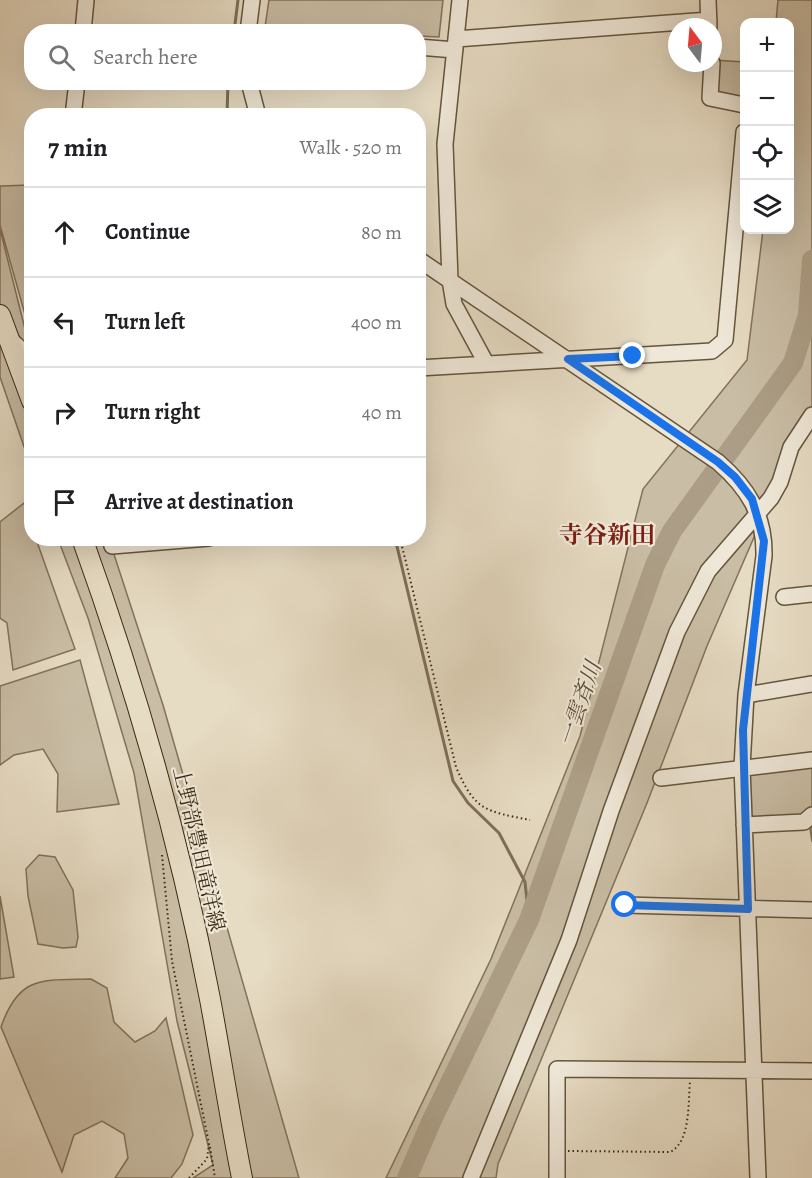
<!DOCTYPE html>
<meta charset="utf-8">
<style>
body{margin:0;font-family:Alegreya,"Noto Serif JP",serif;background:#f2f2f2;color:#202124}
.controls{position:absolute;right:18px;top:18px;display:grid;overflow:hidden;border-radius:12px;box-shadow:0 6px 24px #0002}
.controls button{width:54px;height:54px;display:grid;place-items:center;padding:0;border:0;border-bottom:2px solid #e0e0e0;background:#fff;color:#202124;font:30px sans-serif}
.compass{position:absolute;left:668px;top:18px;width:54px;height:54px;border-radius:50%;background:#fff;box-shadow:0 6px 24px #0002;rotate:344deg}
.stop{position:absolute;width:18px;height:18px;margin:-14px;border:4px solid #1a73e8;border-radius:50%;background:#fff}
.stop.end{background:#1a73e8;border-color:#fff;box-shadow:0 2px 6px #0008}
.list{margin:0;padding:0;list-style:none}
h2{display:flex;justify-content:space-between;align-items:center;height:78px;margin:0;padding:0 24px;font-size:26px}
h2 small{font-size:20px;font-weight:400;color:#757577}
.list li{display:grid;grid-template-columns:39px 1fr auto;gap:18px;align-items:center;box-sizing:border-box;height:90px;padding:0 24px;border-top:2px solid #e0e0e0}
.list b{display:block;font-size:22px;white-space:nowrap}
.list em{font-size:20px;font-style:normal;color:#757577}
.icon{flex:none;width:33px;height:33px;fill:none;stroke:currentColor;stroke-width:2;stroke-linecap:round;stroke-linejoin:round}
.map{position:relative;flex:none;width:812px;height:1178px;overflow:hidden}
.search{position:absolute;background:#fff;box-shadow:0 6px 24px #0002;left:24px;top:24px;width:402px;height:66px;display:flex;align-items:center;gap:15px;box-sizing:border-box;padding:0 21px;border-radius:24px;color:#757577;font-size:22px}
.panel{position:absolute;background:#fff;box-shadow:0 6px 24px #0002;left:24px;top:108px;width:402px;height:438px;border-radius:24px}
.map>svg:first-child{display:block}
.green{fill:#c9bda5;stroke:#82725a;stroke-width:1.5}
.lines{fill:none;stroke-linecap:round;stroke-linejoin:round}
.stream{stroke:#7e6f57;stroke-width:3}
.river{stroke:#ac9e86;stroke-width:20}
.minor-casing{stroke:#65553d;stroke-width:18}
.major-casing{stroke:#3a2810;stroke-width:22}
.path{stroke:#3a2810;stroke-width:2;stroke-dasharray:1.5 3;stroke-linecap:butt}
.minor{stroke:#efe8d8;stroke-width:15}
.major{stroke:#e6dbc3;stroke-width:20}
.route{stroke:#1a73e8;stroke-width:8}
.labels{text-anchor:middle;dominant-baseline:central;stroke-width:4.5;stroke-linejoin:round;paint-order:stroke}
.street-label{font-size:21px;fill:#3a2810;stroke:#efe8d8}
.water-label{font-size:22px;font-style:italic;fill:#5c4b33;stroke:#efe8d8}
.quarter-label{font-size:24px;font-weight:bold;fill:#7a1f14;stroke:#efe8d8}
</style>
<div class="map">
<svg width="812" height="1178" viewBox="0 0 812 1178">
<rect width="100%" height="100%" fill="#e6dbc3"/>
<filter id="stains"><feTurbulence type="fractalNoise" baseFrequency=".00333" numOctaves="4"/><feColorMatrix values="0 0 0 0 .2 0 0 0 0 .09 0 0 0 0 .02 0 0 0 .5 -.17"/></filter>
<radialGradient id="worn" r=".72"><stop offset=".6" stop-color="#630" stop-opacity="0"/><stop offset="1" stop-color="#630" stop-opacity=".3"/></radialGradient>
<!-- green -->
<path class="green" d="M269,0h174l-4,37 -20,-1 -1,-4h-77l-76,-5z
M778,0h34v415l-41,83 -64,148 -60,157 -149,361 -2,14h-110l105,-219 89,-223 63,-247 104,-129 16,-130h27v-208h-14z
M713,60l31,2v41l-34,-5z
M31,185l1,148 -1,3 -31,-111v-39z
M0,229l27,108 -5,12 9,11v107l-31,-90z
M24,503l7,23 1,12 4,1 39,110 -62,21 -6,-47 -7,-5v-96z
M58,539h51l54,166 136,473h-106l20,-13 -36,-144 -43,-248 -46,-155z
M80,660l39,144 -62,8 1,-38 -15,-25 -29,6 -14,10v-79z
M812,766v76l-4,-26 -64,2 -2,-51z
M39,855l16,2 18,33 5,47 -2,10 -13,1 -25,-4 -10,-48 -2,-27z
M0,896l14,81 -14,2z
M91,979l16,9 7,34 21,20 20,-11 11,-13 27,117 -11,29 -11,14h-56l13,-20 -4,-24 -22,-13 -28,14 -12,37 -61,-145c18,-52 41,-47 90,-48z"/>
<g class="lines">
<!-- stream -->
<path class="stream" d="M234,32l4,-32
M227,116l1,-34
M395,538l58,243 15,22 31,30 26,49 4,38"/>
<!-- river -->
<path class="river" d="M407,1178l24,-56 98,-202 126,-355 17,-34 121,-168 15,-48 4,-55"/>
<defs>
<path id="minor" d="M460,0l-15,144 5,136 4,24 32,59
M708,0l1,27
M83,32l3,-32
M248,32l4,-32
M456,39l253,-19
M418,47l37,3
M712,63l-2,35 34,7
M249,82l9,34
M73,116l4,-34
M418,259l300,203c30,26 47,53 46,94l-18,139 -4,72 16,411
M9,338l23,22
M418,368l294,-17 13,-11 19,-208
M110,538l2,8 97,-8
M784,597l28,-3
M746,695l66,-11
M661,778l151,-18
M744,825l60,-3 8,-7
M625,905l187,5
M471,1178l98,-238 42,-129 66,-179 31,-61 63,-73 9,-16 11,-35 21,-32
M557,1178v-109l255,2"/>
<path id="major" d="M0,315l32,86
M82,538c54,150 98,304 128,461 11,59 20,119 32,179"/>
</defs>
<!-- minor casing -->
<use href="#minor" class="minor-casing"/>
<!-- major casing -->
<use href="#major" class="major-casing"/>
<!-- path -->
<path class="path" d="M400,538l56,229c19,44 29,44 74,53
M162,855l10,106 37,183 -2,15 -18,19
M210,1147l5,31
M568,1151l102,1c21,-10 18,-50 20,-71"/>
<!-- minor -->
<use href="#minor" class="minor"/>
<!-- major -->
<use href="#major" class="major"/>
</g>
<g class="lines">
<!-- route -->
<path class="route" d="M625,905l123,4 -5,-179 21,-189 -12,-42 -17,-22 -17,-15 -150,-103 65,-3"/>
</g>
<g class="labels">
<!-- street labels -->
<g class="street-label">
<text transform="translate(199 849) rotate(77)">上野部豊田竜洋線</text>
</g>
<!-- water labels -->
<g class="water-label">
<text transform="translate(580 704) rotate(-71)">一雲斉川</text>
</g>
<!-- quarter labels -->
<g class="quarter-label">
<text x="607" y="535">寺谷新田</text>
</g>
</g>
<rect width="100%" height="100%" filter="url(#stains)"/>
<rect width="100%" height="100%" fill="url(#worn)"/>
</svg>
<div class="controls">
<button>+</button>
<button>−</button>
<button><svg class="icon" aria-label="locate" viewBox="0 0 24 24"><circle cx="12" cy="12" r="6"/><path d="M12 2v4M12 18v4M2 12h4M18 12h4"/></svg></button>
<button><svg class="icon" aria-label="layers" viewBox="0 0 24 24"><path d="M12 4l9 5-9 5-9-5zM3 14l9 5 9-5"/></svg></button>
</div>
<svg class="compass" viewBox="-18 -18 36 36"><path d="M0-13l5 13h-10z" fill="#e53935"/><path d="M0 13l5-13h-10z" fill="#757577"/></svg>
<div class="stop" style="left:625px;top:905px"></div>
<div class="stop end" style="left:633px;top:356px"></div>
<div class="search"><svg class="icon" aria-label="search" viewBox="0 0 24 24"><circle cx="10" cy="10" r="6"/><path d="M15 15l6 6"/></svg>Search here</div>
<section class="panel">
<h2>7 min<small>Walk · 520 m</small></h2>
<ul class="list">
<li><svg class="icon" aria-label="ahead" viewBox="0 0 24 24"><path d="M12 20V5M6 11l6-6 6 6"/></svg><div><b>Continue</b></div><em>80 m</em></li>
<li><svg class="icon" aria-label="left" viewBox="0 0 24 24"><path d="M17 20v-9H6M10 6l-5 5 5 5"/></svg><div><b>Turn left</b></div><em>400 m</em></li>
<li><svg class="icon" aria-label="right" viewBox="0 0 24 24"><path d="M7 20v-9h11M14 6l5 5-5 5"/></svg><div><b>Turn right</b></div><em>40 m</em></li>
<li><svg class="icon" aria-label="arrive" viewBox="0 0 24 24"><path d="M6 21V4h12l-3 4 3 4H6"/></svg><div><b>Arrive at destination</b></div></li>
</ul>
</section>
</div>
